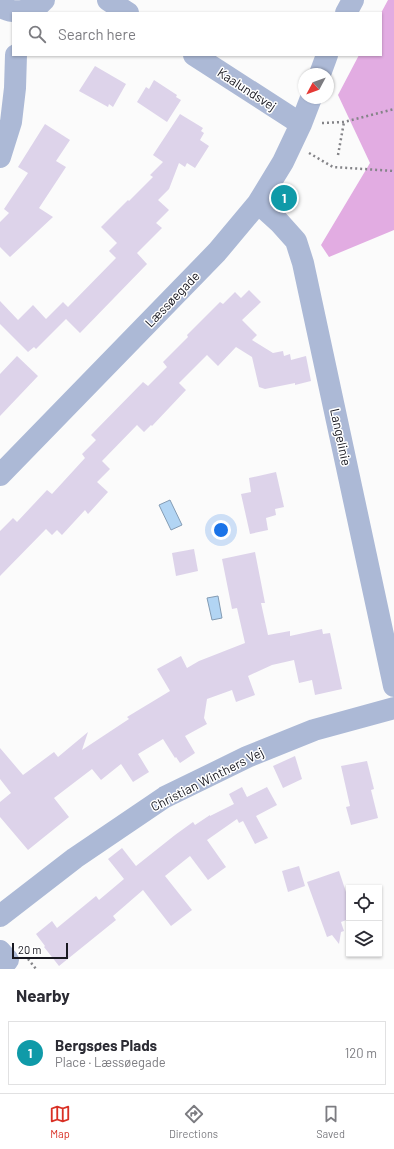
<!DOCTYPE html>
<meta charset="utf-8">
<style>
body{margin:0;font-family:Barlow,sans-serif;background:#f2f2f3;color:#2b2b33}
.controls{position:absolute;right:12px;bottom:12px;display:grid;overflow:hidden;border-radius:0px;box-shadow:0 1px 3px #0004}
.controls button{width:36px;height:36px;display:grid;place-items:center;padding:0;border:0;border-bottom:1px solid #e1e1e2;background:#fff;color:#2b2b33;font:20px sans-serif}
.compass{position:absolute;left:298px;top:68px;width:36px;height:36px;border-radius:50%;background:#fff;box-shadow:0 1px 3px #0004;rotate:229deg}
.scale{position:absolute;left:12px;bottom:10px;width:56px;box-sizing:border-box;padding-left:4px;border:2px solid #181820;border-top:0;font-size:11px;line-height:14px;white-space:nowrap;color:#181820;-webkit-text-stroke:3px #fff;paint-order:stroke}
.you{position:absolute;left:221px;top:530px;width:14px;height:14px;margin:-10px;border:3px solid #fff;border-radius:50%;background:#1a73e8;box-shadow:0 0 0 6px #1a73e833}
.badge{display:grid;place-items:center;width:26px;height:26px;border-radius:50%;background:#d93025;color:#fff;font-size:13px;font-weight:700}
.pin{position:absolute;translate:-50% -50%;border:2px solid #fff;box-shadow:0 1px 4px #0006}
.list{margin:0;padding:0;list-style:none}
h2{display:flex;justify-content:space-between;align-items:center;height:52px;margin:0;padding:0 16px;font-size:17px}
h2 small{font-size:13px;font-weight:400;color:#7c7c81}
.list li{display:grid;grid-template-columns:26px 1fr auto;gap:12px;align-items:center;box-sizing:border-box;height:64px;margin:0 8px 8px;padding:0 8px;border:1px solid #e1e1e2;border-radius:0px}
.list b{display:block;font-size:15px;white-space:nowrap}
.list p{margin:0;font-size:13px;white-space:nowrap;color:#7c7c81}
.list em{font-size:13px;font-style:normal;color:#7c7c81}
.icon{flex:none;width:22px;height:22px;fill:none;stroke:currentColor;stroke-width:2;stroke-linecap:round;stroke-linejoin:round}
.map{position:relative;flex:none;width:394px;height:969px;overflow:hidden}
.search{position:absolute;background:#fff;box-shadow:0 1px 3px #0004;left:12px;right:12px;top:12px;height:44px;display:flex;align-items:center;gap:10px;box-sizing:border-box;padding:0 14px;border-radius:0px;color:#7c7c81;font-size:15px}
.sheet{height:124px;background:#fff}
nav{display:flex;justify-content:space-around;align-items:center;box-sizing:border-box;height:56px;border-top:1px solid #e1e1e2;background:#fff;font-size:11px;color:#7c7c81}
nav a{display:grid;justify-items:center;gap:2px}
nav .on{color:#d93025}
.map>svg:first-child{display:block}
.forest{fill:#e2ace2}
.water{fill:#b2d5f4;stroke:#849cb4}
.building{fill:#ddd3ea}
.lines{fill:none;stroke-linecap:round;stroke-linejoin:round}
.path{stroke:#848488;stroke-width:2.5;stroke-dasharray:2 3;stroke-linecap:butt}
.minor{stroke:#acb9d6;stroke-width:22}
.labels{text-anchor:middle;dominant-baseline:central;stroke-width:3;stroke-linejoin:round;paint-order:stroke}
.street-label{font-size:13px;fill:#181820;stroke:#fff}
</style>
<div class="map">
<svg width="394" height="969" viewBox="0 0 394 969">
<rect width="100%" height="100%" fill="#fbfbfb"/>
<!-- forest -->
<path class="forest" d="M388,0h6v230l-65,27 -8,-12 49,-82 -32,-68 21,-40h22v-42z"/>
<!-- water -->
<path class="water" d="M170,500l12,25 -11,5 -12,-25z
M218,596l4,22 -10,2 -5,-22z"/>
<!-- building -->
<path class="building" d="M95,66l31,18 -13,23 -4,-3 -1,3 -29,-16z
M154,80l23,15 -1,2 5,3 -14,22 -30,-20 9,-15 3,2z
M180,114l23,14 -2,3 3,2 -4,7 9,6 -14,22 -8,-5 -2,4 -6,-4 -10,26 -11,11 11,10 -13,13 6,5 -25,25 10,11 -67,69 -14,-14 -30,30 -2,-2 -6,5 -28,-28v-23l18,19 15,-15 13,14 17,-17 5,5 48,-49 -7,-7 8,-8 -16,-16 27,-27 1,1 24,-24 -3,-2 13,-13 -10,-7z
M45,124l25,16 -14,21 10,6 -27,41 14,9 -43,40 -10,-10v-25l9,-9 -5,-4 24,-36 -10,-6z
M249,290l12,12 -19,18 15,15 -5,5 21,13 10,-2 1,5 6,-2 1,6 15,-4 5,25 -16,4v-2l-30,6 -6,-2 -7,-30 -16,-10 -18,19 -11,-11 -28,28 7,7 -34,36 -1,-1 -7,7 -7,-7 -35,36 8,8 -13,13 11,10 -19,21 -1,1 -3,-4 -23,25 -5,-5 -5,5 -6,-6 -46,47v-45l13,-13 4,4 30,-32 5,4 33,-36 -3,-4 14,-14 -5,-5 52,-53 5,4 19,-19 -4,-5 25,-25 -1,-2 33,-33 3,2 12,-12 6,6z
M17,356l21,20 -38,40v-42z
M276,472l8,35 -9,2 1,6 -10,3 2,12 -18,4 -9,-40 10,-2 -2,-14z
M194,549l4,22 -22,5 -4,-23z
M255,552l10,51h-4l7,32 22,-4v5l32,-7 1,5 7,-1 12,56 -27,6 -3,-15 -13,3 -5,-23 -22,5 -24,11 7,19 -19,7 -4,-12 -25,9 -3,19 3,6 -22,12 10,17 -15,10 -4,-6 -1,1 -12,-19 -25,15 11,18 -16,10 -12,-18 -20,16 -9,-11 -38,29 15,19 -41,33 -28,-33v-15l11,-9 -11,-14v-31l23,27 31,-23 4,5 30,-25 -6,18 47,-31 -2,-2 43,-26 -13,-22 24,-13 6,12 12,-7 46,-18 -8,-35 -5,1 -10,-50z
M295,756l7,23 -19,9 -10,-22z
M367,761l7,28 -3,1 7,28 -27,7 -5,-18 4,-1 -9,-40z
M242,787l5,10 20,-10 10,18 -21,11 12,22 -13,6 -12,-23 -4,2 -2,-4 -30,21 19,27 -18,13 -18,-24 -25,20 27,34 -21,16 -28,-36 -30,26 3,4 -57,46 -15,-19 1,-1 -9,-12 16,-13 5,7 39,-32 3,4 25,-21 -16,-20 14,-11 14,18 39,-31 18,-13 2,3 15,-10v1l24,-12 -5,-10z
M299,866l6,20 -17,6 -6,-21z
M339,871l10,30v18l-8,3 3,9 -3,1 -2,12 -7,-9 -5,2 -20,-55z"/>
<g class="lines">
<!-- path -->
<path class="path" d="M322,123l22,-1 50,-13
M309,153l24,14 61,4
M338,155l6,-33
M28,959l8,10"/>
<!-- minor -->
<path class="minor" d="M108,0l20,13
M0,6c12,9 34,6 44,-6
M346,13l7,-13
M194,55l107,69
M320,74l7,-19
M0,157l11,-35 4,-34 1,-33
M258,203l21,19 17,19 7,22 91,423
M0,475l217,-223 41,-49 25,-41 18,-38 10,-26
M0,916l75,-58 90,-61 82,-40 67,-27 80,-22
M0,951l8,9 -8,8"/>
</g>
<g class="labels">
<!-- street labels -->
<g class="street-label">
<text transform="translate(247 89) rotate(33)">Kaalundsvej</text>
<text transform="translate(172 299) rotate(-46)">Læssøegade</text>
<text transform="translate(341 437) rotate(78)">Langelinie</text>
<text transform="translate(207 779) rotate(-27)">Christian Winthers Vej</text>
</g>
</g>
</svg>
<div class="controls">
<button><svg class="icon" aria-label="locate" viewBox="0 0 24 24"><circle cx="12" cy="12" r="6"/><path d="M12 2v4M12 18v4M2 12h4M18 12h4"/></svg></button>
<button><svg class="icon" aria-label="layers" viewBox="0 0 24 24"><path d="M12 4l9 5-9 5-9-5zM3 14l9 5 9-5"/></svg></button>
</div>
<svg class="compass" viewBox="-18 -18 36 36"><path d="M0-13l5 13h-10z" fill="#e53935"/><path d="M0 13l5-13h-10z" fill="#7c7c81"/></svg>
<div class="scale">20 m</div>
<div class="you"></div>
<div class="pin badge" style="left:284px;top:198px;background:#0f9aa8">1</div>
<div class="search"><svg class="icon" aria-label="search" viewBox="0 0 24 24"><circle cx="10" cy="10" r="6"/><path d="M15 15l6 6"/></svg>Search here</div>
</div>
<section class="sheet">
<h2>Nearby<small></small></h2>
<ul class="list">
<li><span class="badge" style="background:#0f9aa8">1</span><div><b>Bergsøes Plads</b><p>Place · Læssøegade</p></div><em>120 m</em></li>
</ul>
</section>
<nav>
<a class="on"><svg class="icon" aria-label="map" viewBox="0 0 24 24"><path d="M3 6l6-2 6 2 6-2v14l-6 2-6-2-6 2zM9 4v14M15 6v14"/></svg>Map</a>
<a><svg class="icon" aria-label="directions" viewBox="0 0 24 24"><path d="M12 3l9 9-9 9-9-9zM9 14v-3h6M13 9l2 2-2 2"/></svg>Directions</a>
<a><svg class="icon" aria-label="saved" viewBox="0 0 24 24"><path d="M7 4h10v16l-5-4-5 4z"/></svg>Saved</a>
</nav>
